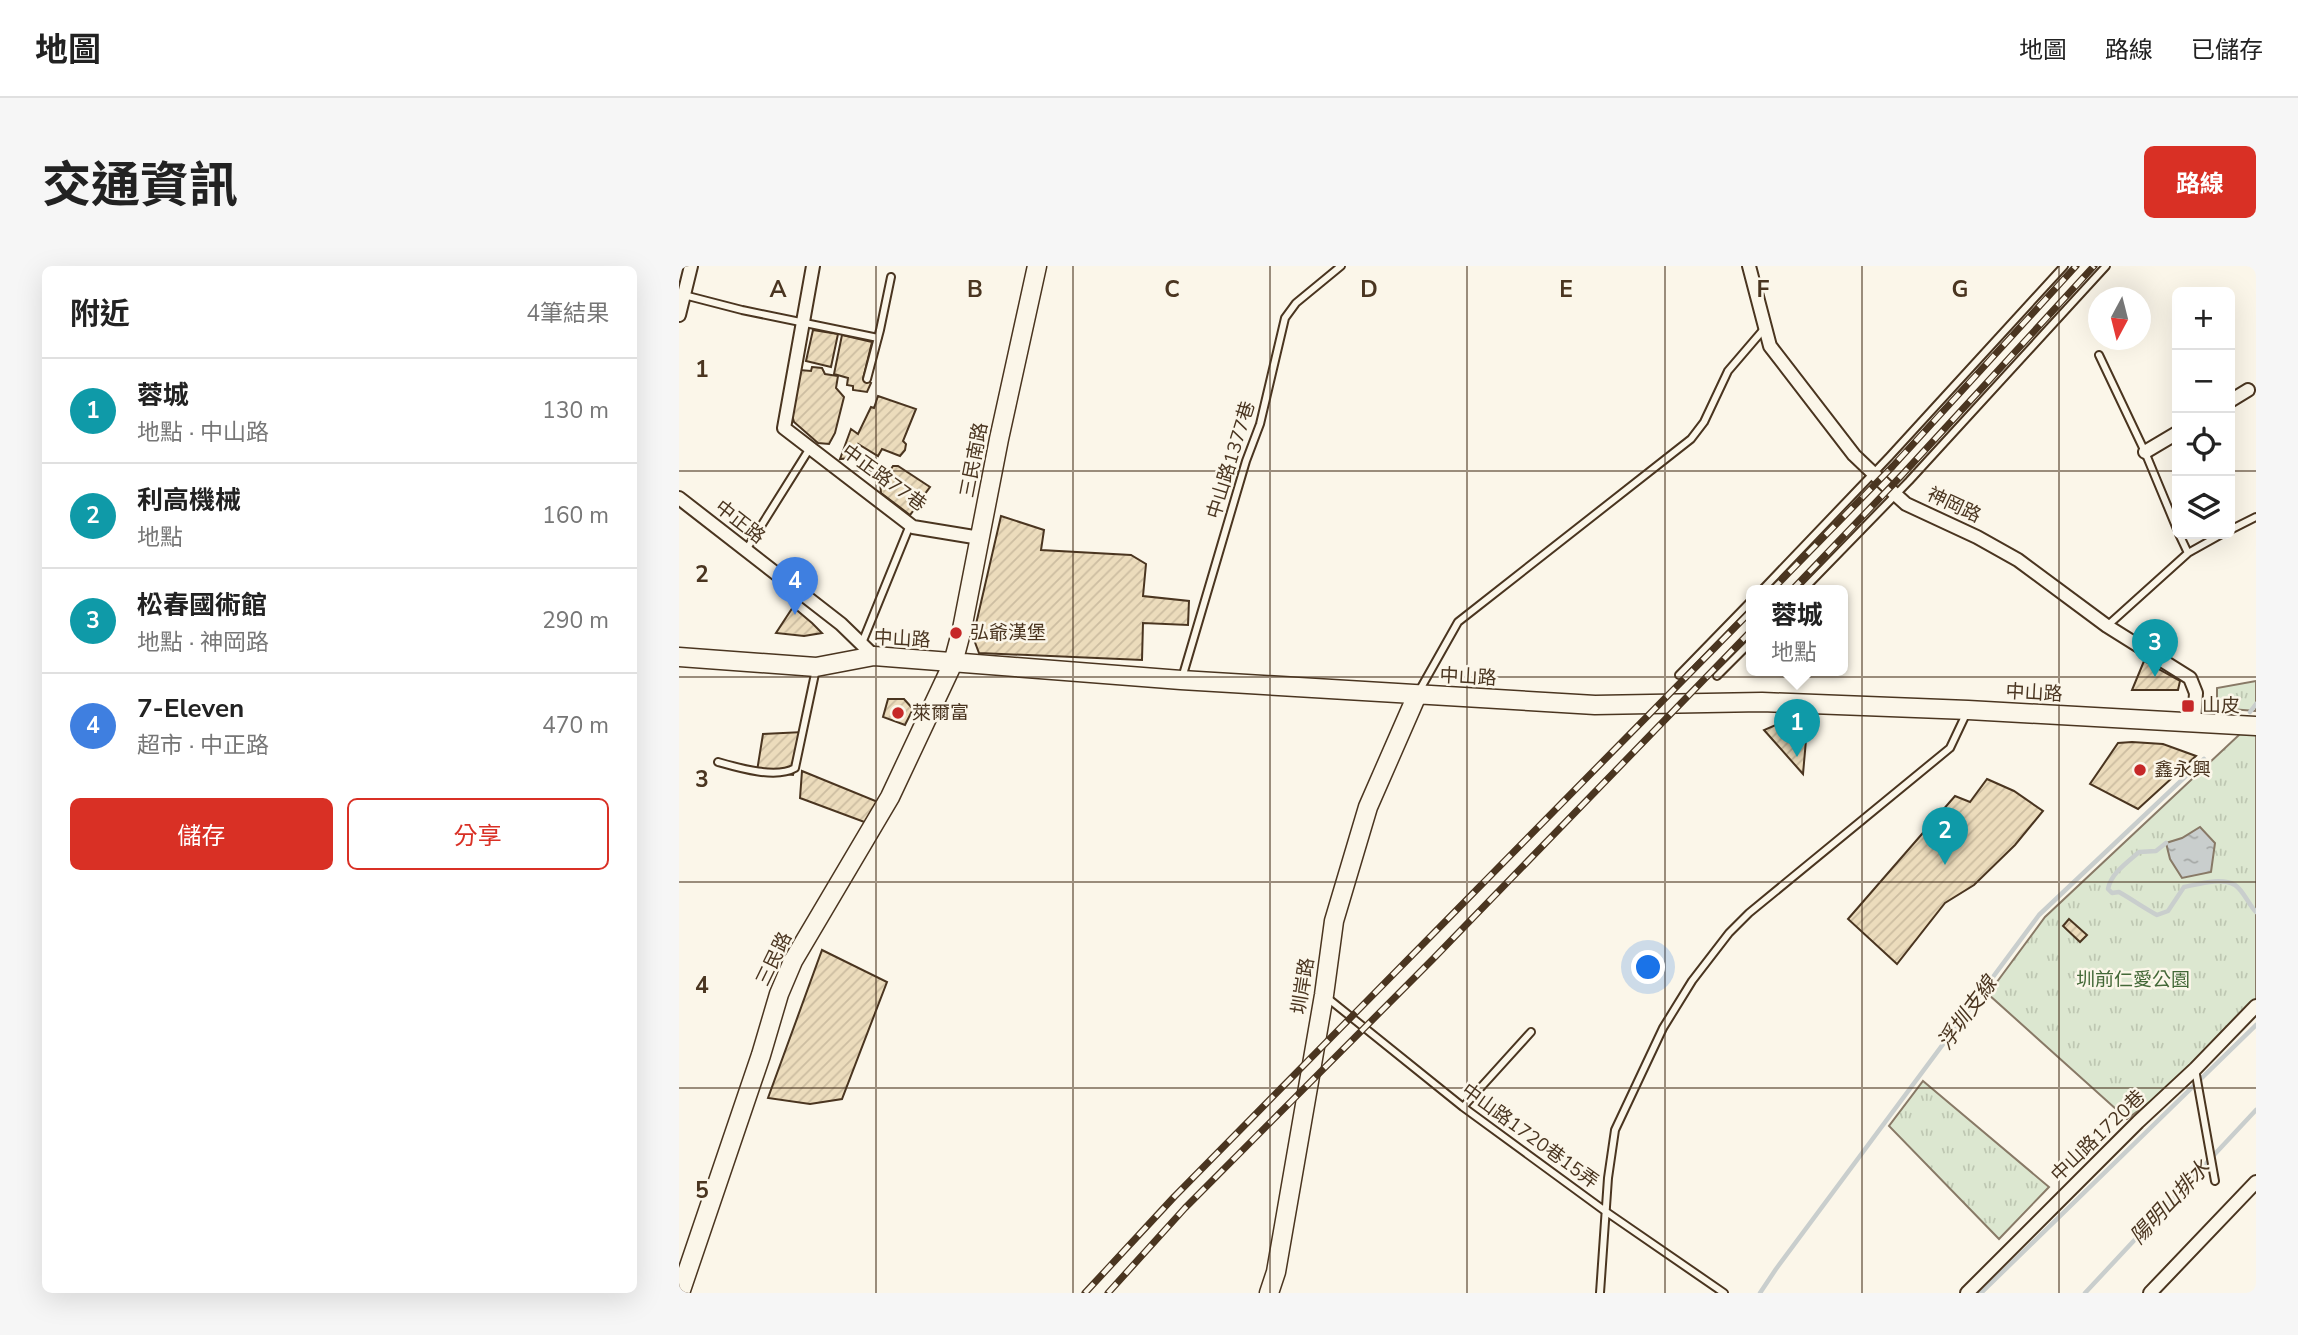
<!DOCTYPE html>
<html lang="zh-TW">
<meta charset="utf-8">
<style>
body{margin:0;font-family:"Nunito Sans","Noto Sans TC",sans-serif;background:#f6f6f6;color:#222}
.controls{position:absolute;right:21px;top:21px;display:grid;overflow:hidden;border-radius:10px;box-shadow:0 7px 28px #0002}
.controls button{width:63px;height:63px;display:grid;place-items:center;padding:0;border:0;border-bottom:2px solid #e0e0e0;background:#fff;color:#222;font:35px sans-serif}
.compass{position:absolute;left:1409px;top:21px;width:63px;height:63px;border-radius:50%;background:#fff;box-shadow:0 7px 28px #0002;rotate:187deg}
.you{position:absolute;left:970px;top:702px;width:24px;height:24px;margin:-18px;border:5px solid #fff;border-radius:50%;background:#1a73e8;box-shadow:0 0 0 10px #1a73e833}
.badge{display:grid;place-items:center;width:46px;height:46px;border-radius:50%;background:#d93025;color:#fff;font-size:23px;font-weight:700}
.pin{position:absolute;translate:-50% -58px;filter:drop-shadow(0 2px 4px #0008)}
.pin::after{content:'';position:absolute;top:37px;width:24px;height:21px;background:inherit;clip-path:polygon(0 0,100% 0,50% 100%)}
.popup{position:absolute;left:1067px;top:319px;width:102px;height:91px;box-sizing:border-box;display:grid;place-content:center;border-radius:10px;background:#fff;filter:drop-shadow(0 2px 5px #0005);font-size:23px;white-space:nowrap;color:#767676}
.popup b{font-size:26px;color:#222}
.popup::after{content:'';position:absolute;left:50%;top:100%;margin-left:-14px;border:14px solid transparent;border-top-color:#fff}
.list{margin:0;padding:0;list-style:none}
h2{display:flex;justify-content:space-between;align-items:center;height:91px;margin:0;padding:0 28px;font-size:30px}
h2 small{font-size:23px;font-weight:400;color:#767676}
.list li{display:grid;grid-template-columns:46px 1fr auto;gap:21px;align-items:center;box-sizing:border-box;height:105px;padding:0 28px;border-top:2px solid #e0e0e0}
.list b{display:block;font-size:26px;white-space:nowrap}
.list p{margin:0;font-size:23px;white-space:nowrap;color:#767676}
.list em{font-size:23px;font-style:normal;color:#767676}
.actions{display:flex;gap:14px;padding:21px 28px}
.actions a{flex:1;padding:16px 0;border:2px solid #d93025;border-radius:10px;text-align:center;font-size:24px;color:#d93025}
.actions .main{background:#d93025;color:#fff}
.icon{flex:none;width:38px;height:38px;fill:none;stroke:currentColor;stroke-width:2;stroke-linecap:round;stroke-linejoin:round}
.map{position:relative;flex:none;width:1577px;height:1027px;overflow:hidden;border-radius:10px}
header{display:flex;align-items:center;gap:42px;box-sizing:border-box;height:98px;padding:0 35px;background:#fff;border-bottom:2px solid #e0e0e0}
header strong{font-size:33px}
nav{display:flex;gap:38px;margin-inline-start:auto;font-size:24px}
.intro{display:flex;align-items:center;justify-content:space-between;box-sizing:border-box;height:168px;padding:0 42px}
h1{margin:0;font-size:49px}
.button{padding:18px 32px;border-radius:10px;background:#d93025;color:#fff;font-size:24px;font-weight:700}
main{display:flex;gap:42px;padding:0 42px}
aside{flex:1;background:#fff;border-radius:10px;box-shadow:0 7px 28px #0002}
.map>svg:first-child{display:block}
.grass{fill:url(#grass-tufts);stroke:#887966;stroke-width:2}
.water{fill:url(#water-ripples);stroke:#887966;stroke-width:2}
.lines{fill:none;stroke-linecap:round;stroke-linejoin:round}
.stream{stroke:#c9cecd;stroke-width:4.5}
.building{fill:url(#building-hatch);stroke:#4a3520;stroke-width:2}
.lane-casing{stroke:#4a3520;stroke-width:10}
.street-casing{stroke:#4a3520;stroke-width:16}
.secondary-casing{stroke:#4a3520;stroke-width:21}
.lane{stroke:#fbf6e9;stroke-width:6}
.street{stroke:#fbf6e9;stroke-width:12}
.secondary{stroke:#fbf6e9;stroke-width:18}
.rail-casing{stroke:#4a3520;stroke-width:7}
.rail{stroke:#fbf6e9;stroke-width:4.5;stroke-dasharray:13;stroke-linecap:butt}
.grid{fill:none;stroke:#4a3520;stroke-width:2;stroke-opacity:0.55}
.poi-dot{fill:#c62828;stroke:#fbf6e9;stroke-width:2.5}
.labels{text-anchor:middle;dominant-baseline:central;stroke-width:5;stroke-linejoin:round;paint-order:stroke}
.street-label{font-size:19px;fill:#4a3520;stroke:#fbf6e9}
.poi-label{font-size:19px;fill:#4a3520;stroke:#fbf6e9;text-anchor:start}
.park-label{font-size:19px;fill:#436837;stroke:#fbf6e9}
.water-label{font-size:21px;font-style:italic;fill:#4a3520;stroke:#fbf6e9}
.grid-label{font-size:23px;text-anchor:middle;font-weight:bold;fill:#4a3520;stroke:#fbf6e9;stroke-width:5;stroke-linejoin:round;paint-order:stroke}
</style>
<header>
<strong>地圖</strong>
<nav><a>地圖</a><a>路線</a><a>已儲存</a></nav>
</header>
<div class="intro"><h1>交通資訊</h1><a class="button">路線</a></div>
<main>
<aside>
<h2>附近<small>4筆結果</small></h2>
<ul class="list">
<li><span class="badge" style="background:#0f9aa8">1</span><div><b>蓉城</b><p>地點 · 中山路</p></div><em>130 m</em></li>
<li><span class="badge" style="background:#0f9aa8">2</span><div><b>利高機械</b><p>地點</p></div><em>160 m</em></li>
<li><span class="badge" style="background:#0f9aa8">3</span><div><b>松春國術館</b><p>地點 · 神岡路</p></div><em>290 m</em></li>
<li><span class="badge" style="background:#3f7fe0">4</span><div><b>7-Eleven</b><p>超市 · 中正路</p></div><em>470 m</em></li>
</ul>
<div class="actions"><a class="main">儲存</a><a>分享</a></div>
</aside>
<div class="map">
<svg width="1577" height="1027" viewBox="0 0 1577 1027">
<defs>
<pattern id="grass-tufts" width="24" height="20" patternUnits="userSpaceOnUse" patternTransform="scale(1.75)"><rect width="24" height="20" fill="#dce7d0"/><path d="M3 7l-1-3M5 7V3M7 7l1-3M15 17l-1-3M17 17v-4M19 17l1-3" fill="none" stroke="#bec7b2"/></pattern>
<pattern id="water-ripples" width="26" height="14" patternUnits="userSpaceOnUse" patternTransform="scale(1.75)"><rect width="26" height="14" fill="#c9cecd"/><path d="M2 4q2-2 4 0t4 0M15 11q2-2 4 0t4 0" fill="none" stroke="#a5a8a6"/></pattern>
<pattern id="building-hatch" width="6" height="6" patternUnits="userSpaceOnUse" patternTransform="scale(1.75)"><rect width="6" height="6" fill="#ecdcbc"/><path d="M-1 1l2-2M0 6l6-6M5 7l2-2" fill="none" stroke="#ccbda1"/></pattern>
</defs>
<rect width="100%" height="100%" fill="#fbf6e9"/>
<!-- grass -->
<path class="grass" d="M1577,415v30l-39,-3v-20z
M1561,468l16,1v271l-61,63 -68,50 -139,-125 57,-77z
M1244,815l126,106 -50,52 -110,-113z"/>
<!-- water -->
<path class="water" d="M1521,561l15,16 -4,29 -29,6 -12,-19 -4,-16 16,-5z"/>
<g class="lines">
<!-- stream -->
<path class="stream" d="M1571,446l6,-8
M1487,577l-10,8 -17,1c-11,10 -28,21 -31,37l4,4 7,-1c14,8 25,16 38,23l11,-4 16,-24c15,-3 37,-10 51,-2 8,5 14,20 21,27
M1081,1027l16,-24 263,-354 165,-156
M1302,1027l275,-268
M1406,1027l171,-183"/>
</g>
<!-- building -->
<path class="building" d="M134,64l25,4 -7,33 -25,-6z
M163,69l30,7 -9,37 8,4 -4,9 -14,-2v-4l-6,-1 1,-7 -14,-4z
M133,101l10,1 3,6 13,2 -2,12 8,9 -9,36 -6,11 -11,-1 -24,-21 -2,-7 8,-45 11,1z
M199,130l38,13 -13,32 3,3 -1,6 -5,6 -18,-7 -4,7 -20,-12 -6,14 -12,1 11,-30 7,5 13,-27 3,1z
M214,200h5l32,21 -8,11 3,2 -6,10 -3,-3 -6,8 -29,-22 -1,-11 4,-3z
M322,250l43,14 -3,20 90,5 15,9 -3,32 46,5 -1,24 -45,-2 -1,37 -163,-7 -6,-16z
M114,341l19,16 10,10 -18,3 -28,-3z
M1465,395l36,20 -2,9h-46z
M209,433h16l9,10 -8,16 -22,-8z
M1099,458l26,1 2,15 -3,34 -39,-44z
M124,466l-10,43 -36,-4 6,-37z
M1453,476l31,2 33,12 -58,53 -48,-25 28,-41z
M123,505l76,31 -11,21 -67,-25z
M1308,513l27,12 29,20 -28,34 -41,40 -29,18 -48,61 -49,-45 107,-123 15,6z
M1390,653l18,16 -7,7 -17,-16z
M143,684l65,32 -45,117 -32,5 -42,-6z"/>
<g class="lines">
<defs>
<path id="lane" d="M5,29l58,15 136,28
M1420,89l46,97 32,77
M188,113l13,-49 11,-53
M1551,264l26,-13
M1500,268l9,19
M67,284l64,-102
M1082,325l128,-134 175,-191
M1123,325l107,-110 197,-215
M1428,360l81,-73 34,-19
M183,377l48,-118
M1000,409l72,-74
M1038,410l34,-34
M503,412l64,-217 14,-37 25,-106 11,-15 45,-37
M739,427l40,-71 233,-183 13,-17 24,-51 36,-42
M39,496c21,6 58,17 77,6l21,-99
M646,730l138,111 142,104 119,82
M1516,803l20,112
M784,841l68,-75
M921,1027l8,-115 7,-48 48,-102 29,-47 37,-48 20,-20 201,-165 17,-36"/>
<path id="street" d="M134,0l-29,162 129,99 67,11
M1070,0l21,80 84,109 42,40 10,9 71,33 41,23 89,66 83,52 6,15 -2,29
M0,49l12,-49
M1551,135l18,-11
M1466,186l32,-19
M0,232l162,126 33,32
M1288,1027l171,-171 57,-53 61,-63
M1471,1027l106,-111"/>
<path id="secondary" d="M0,391l137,10 58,-11 307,24 414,25 167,-3 206,8 288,16
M1,1027l81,-238 18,-61 14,-33 97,-164 63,-134 9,-34 37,-190 38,-173
M590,1027l7,-21 48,-277 10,-74 34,-114 49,-112"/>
</defs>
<!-- lane casing -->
<use href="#lane" class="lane-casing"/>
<!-- street casing -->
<use href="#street" class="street-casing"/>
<!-- secondary casing -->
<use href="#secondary" class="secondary-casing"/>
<!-- lane -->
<use href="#lane" class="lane"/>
<!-- street -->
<use href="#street" class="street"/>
<!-- secondary -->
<use href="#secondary" class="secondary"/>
<defs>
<path id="rail" d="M1092,325l122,-125 183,-200
M1112,325l111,-116 192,-209
M406,1027l89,-96 577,-586
M429,1027l77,-85 248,-249 318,-328"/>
</defs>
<!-- rail casing -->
<use href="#rail" class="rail-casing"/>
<!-- rail -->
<use href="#rail" class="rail"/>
</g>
<!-- grid -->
<path class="grid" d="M197,0v1027M394,0v1027M591,0v1027M788,0v1027M986,0v1027M1183,0v1027M1380,0v1027M0,205h1498M1551,205h26M0,411h1577M0,616h1577M0,822h1577"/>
<!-- markers -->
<g class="poi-dot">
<circle cx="277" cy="367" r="7"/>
<rect x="1502" y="433" width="14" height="14" rx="3.5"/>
<circle cx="219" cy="447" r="7"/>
<circle cx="1461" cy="504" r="7"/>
</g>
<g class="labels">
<!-- street labels -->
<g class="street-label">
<text transform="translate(295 194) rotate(-79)">三民南路</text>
<text transform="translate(552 194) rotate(-73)">中山路1377巷</text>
<text transform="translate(205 212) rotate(36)">中正路77巷</text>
<text transform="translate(1275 239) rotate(25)">神岡路</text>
<text transform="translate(61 256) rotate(38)">中正路</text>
<text transform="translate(223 373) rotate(3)">中山路</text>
<text transform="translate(789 411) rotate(3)">中山路</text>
<text transform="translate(1355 427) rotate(3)">中山路</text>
<text transform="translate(95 693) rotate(-64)">三民路</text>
<text transform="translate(624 720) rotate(-81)">圳岸路</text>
<text transform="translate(851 870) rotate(36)">中山路1720巷15弄</text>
<text transform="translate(1419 870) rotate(-44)">中山路1720巷</text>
</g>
<!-- poi labels -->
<g class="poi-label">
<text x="291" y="367">弘爺漢堡</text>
<text x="1523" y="440">山皮</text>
<text x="233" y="447">萊爾富</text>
<text x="1475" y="504">鑫永興</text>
</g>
<!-- park labels -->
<g class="park-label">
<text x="1454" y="714">圳前仁愛公園</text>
</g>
<!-- water labels -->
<g class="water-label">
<text transform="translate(1288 747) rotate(-54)">浮圳支線</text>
<text transform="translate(1491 936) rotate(-47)">陽明山排水</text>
</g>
</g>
<g class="grid-label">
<text x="99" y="31">A</text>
<text x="296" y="31">B</text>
<text x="493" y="31">C</text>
<text x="690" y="31">D</text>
<text x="887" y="31">E</text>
<text x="1084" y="31">F</text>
<text x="1281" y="31">G</text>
<text x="23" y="111">1</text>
<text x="23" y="316">2</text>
<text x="23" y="521">3</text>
<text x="23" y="727">4</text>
<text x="23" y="932">5</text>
</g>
</svg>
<div class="controls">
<button>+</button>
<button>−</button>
<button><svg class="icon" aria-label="locate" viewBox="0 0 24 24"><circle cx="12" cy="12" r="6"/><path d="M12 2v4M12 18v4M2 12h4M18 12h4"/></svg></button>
<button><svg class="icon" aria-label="layers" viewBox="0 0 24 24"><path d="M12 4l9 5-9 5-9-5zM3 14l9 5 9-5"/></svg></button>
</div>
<svg class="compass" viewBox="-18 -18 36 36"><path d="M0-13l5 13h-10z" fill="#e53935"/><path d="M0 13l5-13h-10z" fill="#767676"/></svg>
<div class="you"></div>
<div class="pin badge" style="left:1118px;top:491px;background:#0f9aa8">1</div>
<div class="popup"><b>蓉城</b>地點</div>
<div class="pin badge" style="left:1266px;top:599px;background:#0f9aa8">2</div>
<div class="pin badge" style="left:1476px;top:411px;background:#0f9aa8">3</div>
<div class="pin badge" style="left:116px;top:349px;background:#3f7fe0">4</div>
</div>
</main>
